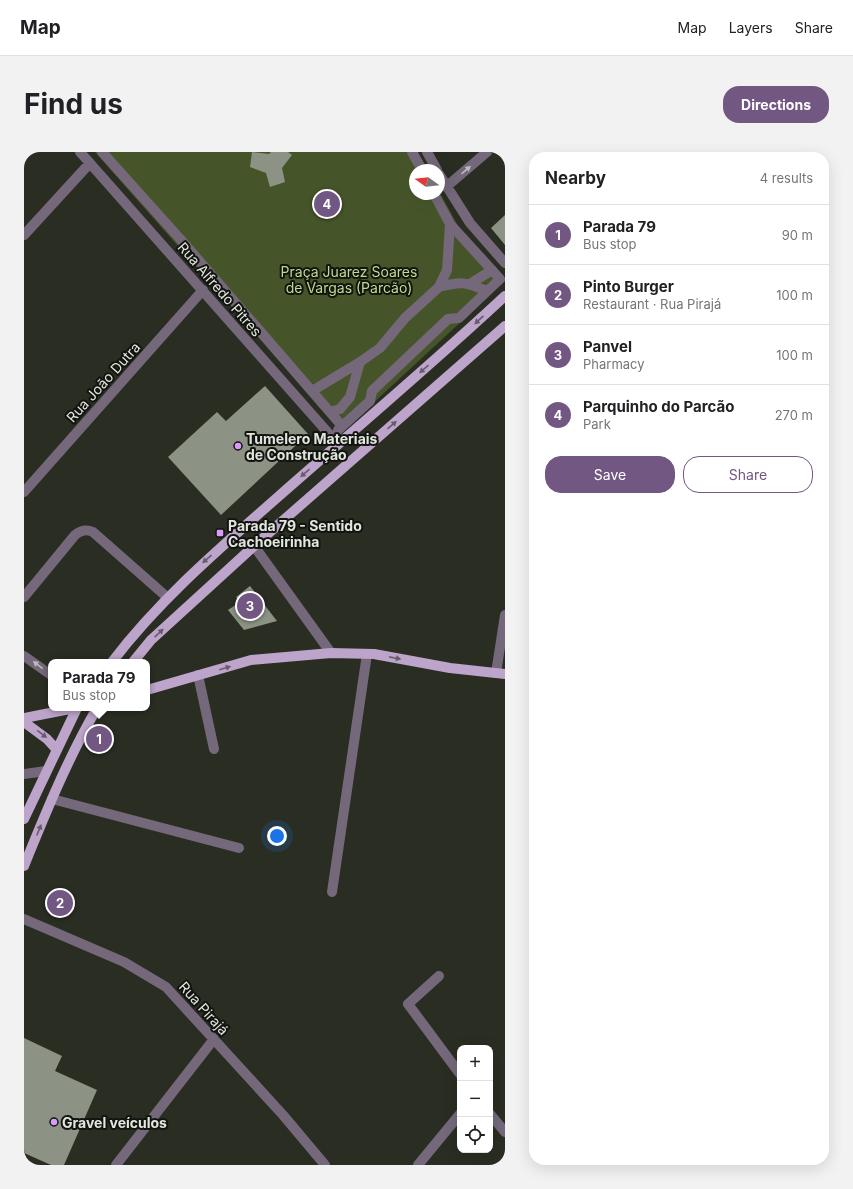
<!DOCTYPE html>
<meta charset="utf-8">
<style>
body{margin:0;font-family:Inter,sans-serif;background:#f2f2f2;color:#202124}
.controls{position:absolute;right:12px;bottom:12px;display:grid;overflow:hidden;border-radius:8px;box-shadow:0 4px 16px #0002}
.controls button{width:36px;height:36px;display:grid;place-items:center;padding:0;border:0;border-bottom:1px solid #e0e0e0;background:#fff;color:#202124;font:20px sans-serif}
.compass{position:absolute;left:385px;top:12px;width:36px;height:36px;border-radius:50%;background:#fff;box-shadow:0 4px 16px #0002;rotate:285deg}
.you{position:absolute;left:253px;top:684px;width:14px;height:14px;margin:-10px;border:3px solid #fff;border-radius:50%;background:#1a73e8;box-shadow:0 0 0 6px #1a73e833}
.badge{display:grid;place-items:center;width:26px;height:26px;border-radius:50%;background:#735783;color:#fff;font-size:13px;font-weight:700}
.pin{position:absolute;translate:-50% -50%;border:2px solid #fff;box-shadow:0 1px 4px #0006}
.popup{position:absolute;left:24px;top:507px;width:102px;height:52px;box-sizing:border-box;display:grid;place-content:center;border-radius:8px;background:#fff;filter:drop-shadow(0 1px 3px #0005);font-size:13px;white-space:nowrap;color:#757577}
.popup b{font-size:15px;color:#202124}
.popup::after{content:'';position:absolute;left:50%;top:100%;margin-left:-8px;border:8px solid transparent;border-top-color:#fff}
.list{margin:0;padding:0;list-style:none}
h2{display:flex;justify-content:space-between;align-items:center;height:52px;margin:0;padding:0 16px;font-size:17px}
h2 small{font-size:13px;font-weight:400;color:#757577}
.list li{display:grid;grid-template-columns:26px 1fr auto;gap:12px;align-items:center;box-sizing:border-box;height:60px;padding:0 16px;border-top:1px solid #e0e0e0}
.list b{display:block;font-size:15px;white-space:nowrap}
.list p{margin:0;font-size:13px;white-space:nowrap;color:#757577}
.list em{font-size:13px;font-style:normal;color:#757577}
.actions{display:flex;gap:8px;padding:12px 16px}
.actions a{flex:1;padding:9px 0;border:1px solid #735783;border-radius:16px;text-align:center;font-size:14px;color:#735783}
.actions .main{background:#735783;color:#fff}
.icon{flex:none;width:22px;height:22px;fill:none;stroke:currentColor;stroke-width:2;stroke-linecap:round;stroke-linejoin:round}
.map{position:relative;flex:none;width:481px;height:1013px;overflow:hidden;border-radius:16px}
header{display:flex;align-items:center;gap:24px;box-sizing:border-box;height:56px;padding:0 20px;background:#fff;border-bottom:1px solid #e0e0e0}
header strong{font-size:19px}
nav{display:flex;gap:22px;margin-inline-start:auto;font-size:14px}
.intro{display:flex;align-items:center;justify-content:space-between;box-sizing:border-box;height:96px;padding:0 24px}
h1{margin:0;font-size:28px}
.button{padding:10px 18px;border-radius:16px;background:#735783;color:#fff;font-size:14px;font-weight:700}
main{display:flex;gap:24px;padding:0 24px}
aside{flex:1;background:#fff;border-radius:16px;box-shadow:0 4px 16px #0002}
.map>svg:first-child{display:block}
.green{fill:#465529}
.building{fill:#8c9284}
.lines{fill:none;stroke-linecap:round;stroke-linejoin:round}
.minor{stroke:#74687a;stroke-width:10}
.major{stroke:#bda4ca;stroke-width:10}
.oneway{fill:#bcbabb}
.oneway2{fill:#685c6c}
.poi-dot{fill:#d99af7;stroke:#12140f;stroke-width:1.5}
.labels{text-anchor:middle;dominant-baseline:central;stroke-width:4;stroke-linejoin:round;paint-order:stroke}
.park-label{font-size:14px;fill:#bfda90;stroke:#12140f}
.street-label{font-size:14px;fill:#e3e6de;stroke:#12140f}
.poi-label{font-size:14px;font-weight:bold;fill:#e3e6de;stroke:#12140f;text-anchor:start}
</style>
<header>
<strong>Map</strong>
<nav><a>Map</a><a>Layers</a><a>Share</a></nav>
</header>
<div class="intro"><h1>Find us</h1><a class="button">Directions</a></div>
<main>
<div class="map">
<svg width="481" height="1013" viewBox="0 0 481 1013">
<rect width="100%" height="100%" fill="#292d22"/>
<!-- green -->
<path class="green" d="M71,0h323l10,18h-13v24h24v-3l19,35 47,52v3l-163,151z"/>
<!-- building -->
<path class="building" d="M228,0l17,2 2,-2h17l4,3 -10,13 3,14 -15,5 -4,-14 -16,-6z
M481,63v30l-14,-17z
M241,234l43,48 -87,81 -53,-58 49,-45 9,9z
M226,434l27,35 -33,9 -16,-20 12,-8 -4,-5z
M0,886l38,18 -7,15 42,19 -33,75h-13l-27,-12z"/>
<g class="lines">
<!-- minor -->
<path class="minor" d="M56,0l258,292
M78,0l80,89 160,185
M388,0l10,18
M403,0l10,18
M415,22l31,49 35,40
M422,35l41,-35
M0,83l66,-72
M446,132l22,-14
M415,135c23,-6 26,-5 48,4
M288,239l48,-29
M306,260l10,-3 10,-12 10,-35 20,-14 25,-30 34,-31 8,-17 3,-46
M314,278l32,-29 2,-10 76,-72 11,-1 41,-39 -50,-55 -16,-30
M0,340l179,-202
M230,394l77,107
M0,445l51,-62c6,-5 11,-6 18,-3l75,66
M0,504l27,19
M472,521l9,-58
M174,523l16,74
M0,622l22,-3
M28,647l187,49
M308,740l35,-238
M0,767l100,43 42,25 117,128 42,50
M415,824l-31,28 52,70
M466,962l15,18
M92,1013l98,-126
M394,1013l42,-51"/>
<!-- major -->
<path class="major" d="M88,510c48,-63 108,-114 167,-166 75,-66 152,-131 226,-200
M109,510l18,-22 103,-94 251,-220
M123,538l104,-30 80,-7 43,1 76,14 55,6
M0,566l51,-10
M0,570l23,17 10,11
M0,667l53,-111
M0,714c22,-54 44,-108 73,-158"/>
</g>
<!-- one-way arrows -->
<defs><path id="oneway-solid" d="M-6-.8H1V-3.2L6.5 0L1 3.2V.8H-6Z"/></defs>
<g class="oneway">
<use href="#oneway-solid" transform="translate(442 18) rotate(-41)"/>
<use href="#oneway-solid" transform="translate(14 513) rotate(-143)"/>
</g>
<g class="oneway2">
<use href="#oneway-solid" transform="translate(455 168) rotate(137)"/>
<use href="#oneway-solid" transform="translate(400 217) rotate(139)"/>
<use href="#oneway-solid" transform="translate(368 273) rotate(-41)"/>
<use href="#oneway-solid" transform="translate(281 321) rotate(139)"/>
<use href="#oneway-solid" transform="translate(183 407) rotate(139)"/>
<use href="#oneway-solid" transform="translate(135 481) rotate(-43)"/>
<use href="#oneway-solid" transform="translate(371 506) rotate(11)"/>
<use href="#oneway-solid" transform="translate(201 516) rotate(-16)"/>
<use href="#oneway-solid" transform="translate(18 582) rotate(38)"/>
<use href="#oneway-solid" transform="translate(15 678) rotate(-68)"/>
</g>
<!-- markers -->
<g class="poi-dot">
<circle cx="214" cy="294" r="4"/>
<rect x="192" y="377" width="8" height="8" rx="2"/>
<circle cx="30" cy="970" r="4"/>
</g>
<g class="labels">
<!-- park labels -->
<g class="park-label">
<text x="325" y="119">Praça Juarez Soares<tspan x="325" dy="16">de Vargas (Parcão)</tspan></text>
</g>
<!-- street labels -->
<g class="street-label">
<text transform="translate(196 137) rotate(49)">Rua Alfredo Pitres</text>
<text transform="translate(79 230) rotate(-48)">Rua João Dutra</text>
<text transform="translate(180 856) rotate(48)">Rua Pirajá</text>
</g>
<!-- poi labels -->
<g class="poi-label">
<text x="222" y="286">Tumelero Materiais<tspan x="222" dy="16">de Construção</tspan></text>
<text x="204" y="373">Parada 79 - Sentido<tspan x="204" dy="16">Cachoeirinha</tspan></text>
<text x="38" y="970">Gravel veículos</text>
</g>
</g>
</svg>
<div class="controls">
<button>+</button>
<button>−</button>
<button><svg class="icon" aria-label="locate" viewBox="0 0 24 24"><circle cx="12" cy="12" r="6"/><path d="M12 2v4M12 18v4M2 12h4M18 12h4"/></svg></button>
</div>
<svg class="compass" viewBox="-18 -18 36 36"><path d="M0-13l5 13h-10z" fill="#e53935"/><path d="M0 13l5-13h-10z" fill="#757577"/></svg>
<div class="you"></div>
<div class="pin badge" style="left:75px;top:587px">1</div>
<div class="popup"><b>Parada 79</b>Bus stop</div>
<div class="pin badge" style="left:36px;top:751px">2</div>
<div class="pin badge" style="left:226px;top:454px">3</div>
<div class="pin badge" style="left:303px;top:52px">4</div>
</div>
<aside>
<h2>Nearby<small>4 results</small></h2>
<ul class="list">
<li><span class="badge">1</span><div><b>Parada 79</b><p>Bus stop</p></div><em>90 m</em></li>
<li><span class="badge">2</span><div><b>Pinto Burger</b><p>Restaurant · Rua Pirajá</p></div><em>100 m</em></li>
<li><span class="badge">3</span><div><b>Panvel</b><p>Pharmacy</p></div><em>100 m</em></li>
<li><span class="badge">4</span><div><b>Parquinho do Parcão</b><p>Park</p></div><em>270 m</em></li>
</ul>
<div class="actions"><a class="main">Save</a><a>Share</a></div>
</aside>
</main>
